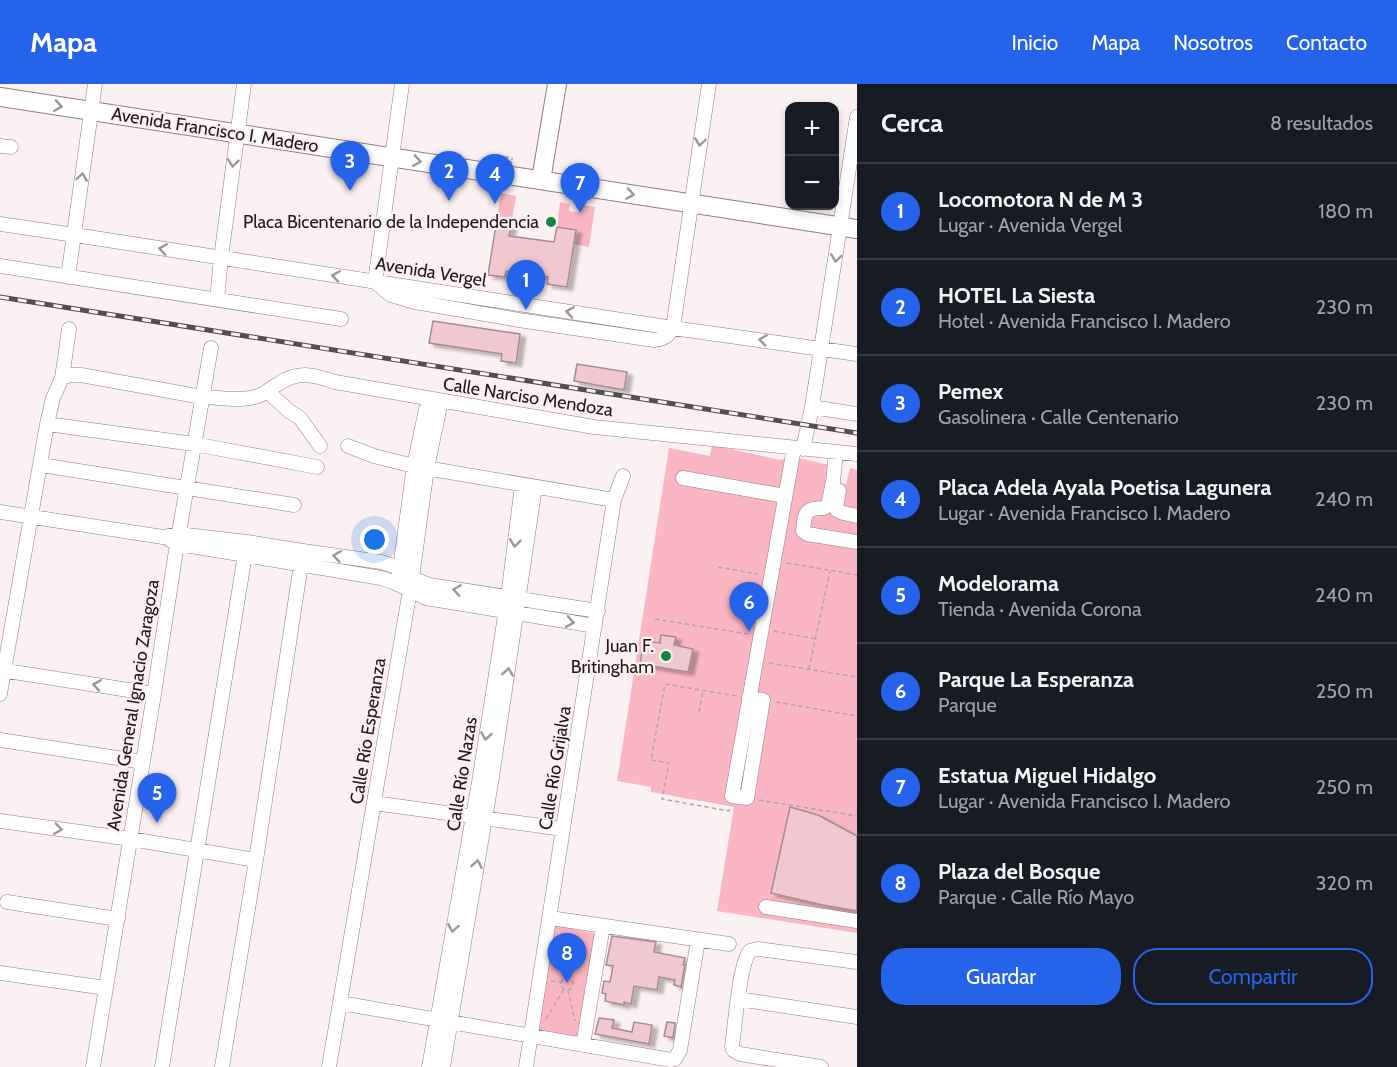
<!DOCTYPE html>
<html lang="es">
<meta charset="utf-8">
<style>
body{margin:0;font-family:Cabin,sans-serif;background:#242831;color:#f1f3f6}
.controls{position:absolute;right:18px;top:18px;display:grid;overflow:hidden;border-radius:12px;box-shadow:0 3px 9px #0003}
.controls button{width:54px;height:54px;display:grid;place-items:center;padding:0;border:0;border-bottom:2px solid #363941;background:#171b24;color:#f1f3f6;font:30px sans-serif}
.you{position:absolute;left:375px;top:456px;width:21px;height:21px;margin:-15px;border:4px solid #fff;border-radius:50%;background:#1a73e8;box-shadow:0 0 0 9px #1a73e833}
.badge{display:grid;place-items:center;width:39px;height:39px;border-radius:50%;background:#2563eb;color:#fff;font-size:20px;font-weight:700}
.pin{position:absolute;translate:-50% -50px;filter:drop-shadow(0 2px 3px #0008)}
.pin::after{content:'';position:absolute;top:32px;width:21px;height:18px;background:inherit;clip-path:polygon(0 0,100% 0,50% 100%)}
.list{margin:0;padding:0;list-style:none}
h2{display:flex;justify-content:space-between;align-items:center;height:78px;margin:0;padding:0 24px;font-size:26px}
h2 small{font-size:20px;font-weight:400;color:#9ea1a6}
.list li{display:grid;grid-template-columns:39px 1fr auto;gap:18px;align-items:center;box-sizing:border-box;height:96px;padding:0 24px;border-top:2px solid #363941}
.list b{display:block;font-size:22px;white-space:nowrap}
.list p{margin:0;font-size:20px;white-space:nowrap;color:#9ea1a6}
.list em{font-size:20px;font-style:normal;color:#9ea1a6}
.actions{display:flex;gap:12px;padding:18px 24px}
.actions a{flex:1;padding:14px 0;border:2px solid #2563eb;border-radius:24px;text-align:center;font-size:21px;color:#2563eb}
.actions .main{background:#2563eb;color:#fff}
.map{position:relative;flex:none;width:857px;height:983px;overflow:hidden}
header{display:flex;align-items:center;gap:36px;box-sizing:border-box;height:84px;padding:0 30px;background:#2563eb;color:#fff}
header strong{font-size:28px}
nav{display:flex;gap:33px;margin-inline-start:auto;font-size:21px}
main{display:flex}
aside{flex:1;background:#171b24}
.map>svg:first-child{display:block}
.green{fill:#fab6c3}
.building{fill:#f2c8d0;stroke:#a68c91;stroke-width:1.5;filter:url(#shadow)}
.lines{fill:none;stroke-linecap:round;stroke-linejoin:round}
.minor-casing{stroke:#957b80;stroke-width:15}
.major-casing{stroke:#957b80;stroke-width:20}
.path{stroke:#b1a6a8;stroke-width:1.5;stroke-dasharray:4.5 3;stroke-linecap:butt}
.minor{stroke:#fff;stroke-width:14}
.major{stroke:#fff;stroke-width:18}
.rail-casing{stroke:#574d4e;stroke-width:5}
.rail{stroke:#fbf0f2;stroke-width:3;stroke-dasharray:9;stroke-linecap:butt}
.path-bridge{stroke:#b1a6a8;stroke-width:1.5;stroke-dasharray:4.5 3;stroke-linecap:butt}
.oneway{stroke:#9c9798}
.poi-dot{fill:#12863f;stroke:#fbf0f2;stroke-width:2}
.labels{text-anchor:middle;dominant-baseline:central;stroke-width:4.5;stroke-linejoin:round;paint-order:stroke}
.street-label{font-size:18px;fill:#221819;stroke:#fbf0f2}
.poi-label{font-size:18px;fill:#221819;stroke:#fbf0f2;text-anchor:end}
</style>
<header>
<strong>Mapa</strong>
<nav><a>Inicio</a><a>Mapa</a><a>Nosotros</a><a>Contacto</a></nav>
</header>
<main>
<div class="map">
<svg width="857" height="983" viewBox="0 0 857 983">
<defs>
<filter id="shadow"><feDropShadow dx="5.5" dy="3.5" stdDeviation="1.5" flood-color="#0004"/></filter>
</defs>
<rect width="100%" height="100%" fill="#fbf0f2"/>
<!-- green -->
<path class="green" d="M501,109l15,3 -4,24 -15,-2z
M560,118l10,2 -1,7 12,2 1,-8 13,2 -6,40 -15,-3 2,-14 -19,-3z
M712,361l68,15 14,-3 35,8 -4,15 21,4 4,-16 7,2v463l-140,-22 17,-104 -83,-15v-5l-34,-6 52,-333 41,8z
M553,841l46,9 -19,110 -45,-7z"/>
<!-- building -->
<path class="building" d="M497,134l15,2 -3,16 45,6 3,-15 19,3 -9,57 -20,-3 1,-7 -42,-6 -1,6 -17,-2z
M433,237l87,13 -4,29 -15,-2 1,-7 -73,-11z
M577,280l50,8 -3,18 -50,-9z
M661,551l15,2 -2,8 19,4 -5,23 -48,-8 4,-23 16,2z
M790,723l28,8 39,21v75l-34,-6 -52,-12z
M612,852l44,6 -2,10 31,6 -2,7h2l-4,22 -7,-2 1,-5 -16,-3 -2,13 -23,-4 -3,18 -7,-2v3l-19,-4 1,-7 -4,-1 2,-12 6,1 3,-16 -7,-1z
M599,934l15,2 -2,8 20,4 2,-10 18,3 -3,19 -54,-10z
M667,938l8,1 -2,15 -9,-2z"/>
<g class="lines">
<defs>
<path id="minor" d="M402,0l-27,198 16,13 24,7 104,18 135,20c10,-1 14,-4 19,-12l36,-244
M0,62l11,1
M0,140l75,11 598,93 184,26
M0,182l341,53
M68,193l27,-193
M217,215l4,-41 23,-174
M62,294l8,-3h11l121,22c17,0 39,5 56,-1 7,-2 13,-8 20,-12 21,-14 35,-9 57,-2l259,45 263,27
M267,307l22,20 11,7 20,28
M812,323l45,7
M47,340l147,20 123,23
M348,362l26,10 40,10 200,34
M803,365l9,-42 45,-290
M836,368l-3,30 -5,23 -4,3c-20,0 -19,5 -21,23l4,3 50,8
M41,381l253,40
M683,394l102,18
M839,407l-3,16 1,3 6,3 14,3
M0,428l163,25 15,-3 69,8 56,9 78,11 19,6 12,10 17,7 169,26
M170,456l7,4 20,3 184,31 12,4 33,16 169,28
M399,492l15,-110 12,-57
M0,586l154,24
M0,610l47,-270 6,-26 9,-20 7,-49
M749,614l14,2 -16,98 -15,-2 62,-348
M0,656l143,22
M374,719l189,26
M0,737l131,18 125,21
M7,818l111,17
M766,823l91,14
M550,834l179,26
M0,889l106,15
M738,915l119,18
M340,919l331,57 4,-1 5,-9 18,-110
M583,961l20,-119
M93,983l61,-373 23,-150 34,-196
M162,983l85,-525
M222,983l34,-207 47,-309
M329,983l83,-489 15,-110 14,-67
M429,983l50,-285 29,-185 14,-112
M443,983l49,-290 43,-290
M526,983l88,-567 9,-24
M821,983l-81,-13 -7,-4 -1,-4c3,-19 7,-82 18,-95l8,-2 99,13"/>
<path id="major" d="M0,13l857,132
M541,96l16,-96"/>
</defs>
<!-- minor casing -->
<use href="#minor" class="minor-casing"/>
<!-- major casing -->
<use href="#major" class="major-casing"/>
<!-- path -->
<path class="path" d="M500,75v-3l12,2v2
M787,479l70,12
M718,483l40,7
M655,535l93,15
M774,547l42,8
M769,579l88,14
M809,585l21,-98
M776,618l81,14
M699,628l4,-21
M759,716l98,16
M729,725v2l-67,-12 7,-36 -18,-3 14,-76 72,12
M558,859l8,35
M569,894l16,-23
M561 900a6 6 0 1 1 12 0a6 6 0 1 1-12 0Z
M551,897l10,1
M568,906l7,31
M546,935l18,-30"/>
<!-- minor -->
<use href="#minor" class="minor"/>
<!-- major -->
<use href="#major" class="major"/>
<defs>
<path id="rail" d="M0,213l857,136"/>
</defs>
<!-- rail casing -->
<use href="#rail" class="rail-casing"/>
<!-- rail -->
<use href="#rail" class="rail"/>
<!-- path-bridge -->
<path class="path-bridge" d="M506,101l5,-24"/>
</g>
<!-- one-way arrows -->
<defs><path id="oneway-chevron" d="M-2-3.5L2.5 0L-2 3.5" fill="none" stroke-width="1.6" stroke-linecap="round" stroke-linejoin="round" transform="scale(1.5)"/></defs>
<g class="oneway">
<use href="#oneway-chevron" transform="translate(58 22) rotate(9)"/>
<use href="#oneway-chevron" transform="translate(700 58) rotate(98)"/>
<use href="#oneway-chevron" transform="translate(417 77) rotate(9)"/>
<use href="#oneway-chevron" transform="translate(233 79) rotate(97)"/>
<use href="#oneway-chevron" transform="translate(82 93) rotate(-82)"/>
<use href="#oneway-chevron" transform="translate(630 110) rotate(9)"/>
<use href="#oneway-chevron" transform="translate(163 165) rotate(-171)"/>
<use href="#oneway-chevron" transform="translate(836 174) rotate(99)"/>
<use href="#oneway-chevron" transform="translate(336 192) rotate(-171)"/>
<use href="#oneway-chevron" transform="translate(570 228) rotate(-171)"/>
<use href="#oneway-chevron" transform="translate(763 256) rotate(-172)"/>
<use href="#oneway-chevron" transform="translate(515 459) rotate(97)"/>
<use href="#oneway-chevron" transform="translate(337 472) rotate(-172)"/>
<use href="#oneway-chevron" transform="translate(457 506) rotate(-172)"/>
<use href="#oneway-chevron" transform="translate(570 538) rotate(9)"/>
<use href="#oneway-chevron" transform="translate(508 588) rotate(-81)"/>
<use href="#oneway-chevron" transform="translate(97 601) rotate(-171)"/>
<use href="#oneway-chevron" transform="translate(486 652) rotate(99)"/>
<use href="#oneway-chevron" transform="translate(58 745) rotate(8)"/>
<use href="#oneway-chevron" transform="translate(477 780) rotate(-80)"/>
<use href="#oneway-chevron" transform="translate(453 844) rotate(100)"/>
</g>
<!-- markers -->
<g class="poi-dot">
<circle cx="551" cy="138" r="6"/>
<circle cx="666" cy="572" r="6"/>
</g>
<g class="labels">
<!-- street labels -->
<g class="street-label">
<text transform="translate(215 46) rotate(9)">Avenida Francisco I. Madero</text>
<text transform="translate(431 188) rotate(9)">Avenida Vergel</text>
<text transform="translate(528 313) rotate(9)">Calle Narciso Mendoza</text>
<text transform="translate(133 621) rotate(-81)">Avenida General Ignacio Zaragoza</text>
<text transform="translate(368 647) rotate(-81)">Calle Río Esperanza</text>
<text transform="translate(555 684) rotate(-81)">Calle Río Grijalva</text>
<text transform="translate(462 690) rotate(-81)">Calle Río Nazas</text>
</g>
<!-- poi labels -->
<g class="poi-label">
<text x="539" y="138">Placa Bicentenario de la Independencia</text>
<text x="654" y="562">Juan F.<tspan x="654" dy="21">Britingham</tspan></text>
</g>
</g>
</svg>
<div class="controls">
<button>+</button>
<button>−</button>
</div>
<div class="you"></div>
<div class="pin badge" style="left:526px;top:226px">1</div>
<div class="pin badge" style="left:449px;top:117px">2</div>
<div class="pin badge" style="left:350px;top:107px">3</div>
<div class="pin badge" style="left:495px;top:120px">4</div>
<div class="pin badge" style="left:157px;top:739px">5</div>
<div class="pin badge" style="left:749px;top:548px">6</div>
<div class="pin badge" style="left:580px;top:129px">7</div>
<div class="pin badge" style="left:567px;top:899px">8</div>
</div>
<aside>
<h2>Cerca<small>8 resultados</small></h2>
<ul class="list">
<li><span class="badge">1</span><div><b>Locomotora N de M 3</b><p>Lugar · Avenida Vergel</p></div><em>180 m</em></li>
<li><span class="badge">2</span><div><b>HOTEL La Siesta</b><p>Hotel · Avenida Francisco I. Madero</p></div><em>230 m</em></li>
<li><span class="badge">3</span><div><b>Pemex</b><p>Gasolinera · Calle Centenario</p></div><em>230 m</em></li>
<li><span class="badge">4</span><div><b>Placa Adela Ayala Poetisa Lagunera</b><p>Lugar · Avenida Francisco I. Madero</p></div><em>240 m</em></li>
<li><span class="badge">5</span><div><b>Modelorama</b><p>Tienda · Avenida Corona</p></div><em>240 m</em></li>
<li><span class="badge">6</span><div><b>Parque La Esperanza</b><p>Parque</p></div><em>250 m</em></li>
<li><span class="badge">7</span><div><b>Estatua Miguel Hidalgo</b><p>Lugar · Avenida Francisco I. Madero</p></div><em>250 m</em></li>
<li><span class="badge">8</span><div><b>Plaza del Bosque</b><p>Parque · Calle Río Mayo</p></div><em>320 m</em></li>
</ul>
<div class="actions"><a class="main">Guardar</a><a>Compartir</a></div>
</aside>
</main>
